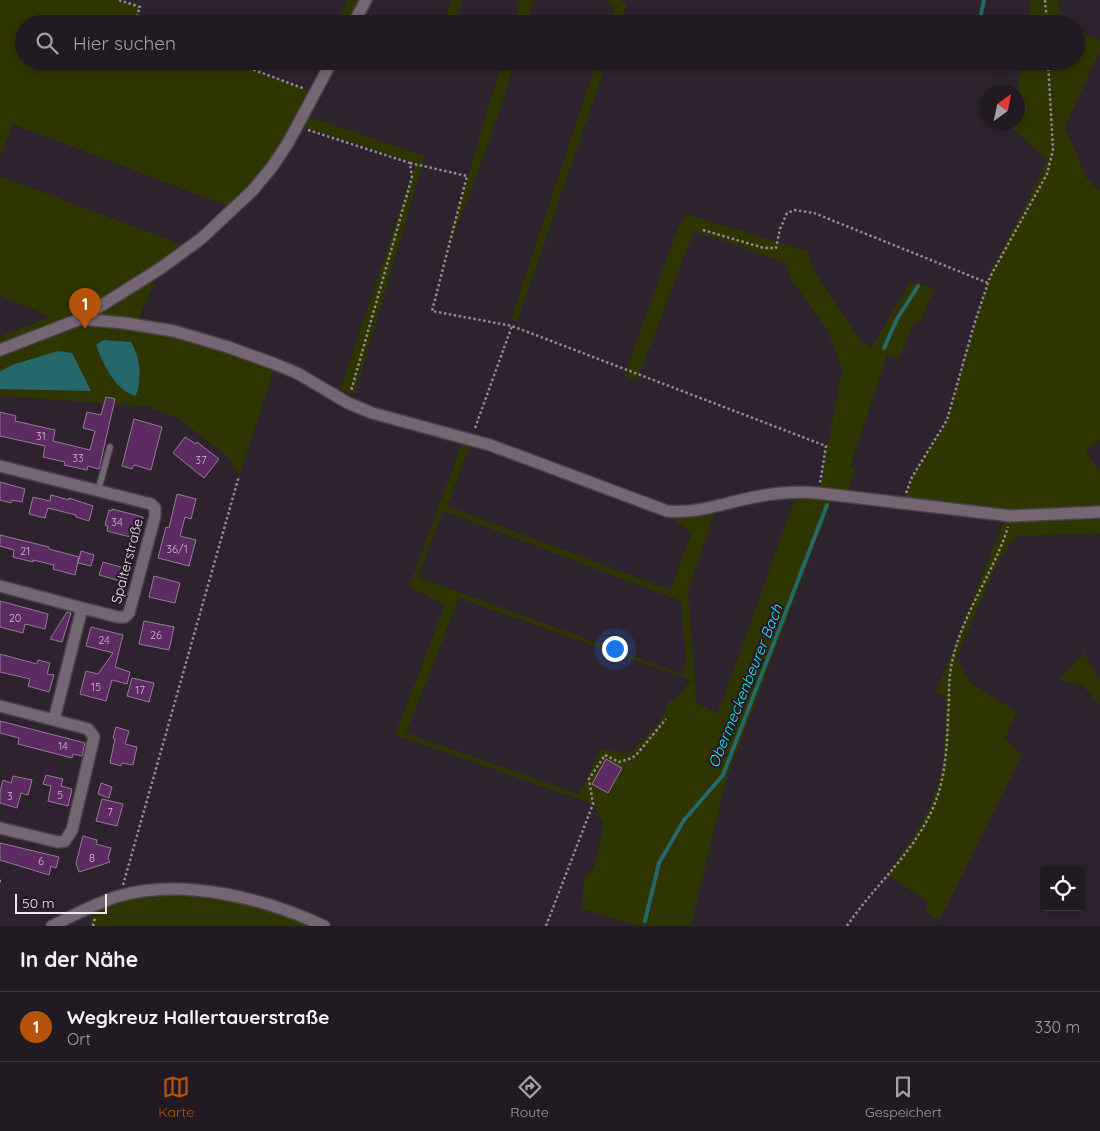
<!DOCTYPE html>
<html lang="de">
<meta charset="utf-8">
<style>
body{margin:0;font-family:Quicksand,sans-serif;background:#2a232a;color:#f1f3f6}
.controls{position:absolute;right:15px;bottom:15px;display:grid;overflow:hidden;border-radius:5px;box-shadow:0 2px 8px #0003}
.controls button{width:45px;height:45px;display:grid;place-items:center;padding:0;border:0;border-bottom:1px solid #3f3840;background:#221a22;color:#f1f3f6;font:25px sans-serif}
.compass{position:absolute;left:980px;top:85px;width:45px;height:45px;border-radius:50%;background:#221a22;box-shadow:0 2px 8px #0003;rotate:33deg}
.scale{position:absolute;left:15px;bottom:12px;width:92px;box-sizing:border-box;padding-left:5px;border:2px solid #f0e8f0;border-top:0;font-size:14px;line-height:18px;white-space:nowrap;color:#f0e8f0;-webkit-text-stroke:4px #241924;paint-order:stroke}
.you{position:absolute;left:614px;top:648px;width:18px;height:18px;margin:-12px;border:4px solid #fff;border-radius:50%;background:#1a73e8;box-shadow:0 0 0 8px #1a73e833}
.badge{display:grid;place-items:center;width:32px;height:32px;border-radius:50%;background:#b45309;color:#fff;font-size:16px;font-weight:700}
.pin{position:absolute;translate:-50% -41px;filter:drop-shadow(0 1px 2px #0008)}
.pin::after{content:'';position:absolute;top:26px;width:18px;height:15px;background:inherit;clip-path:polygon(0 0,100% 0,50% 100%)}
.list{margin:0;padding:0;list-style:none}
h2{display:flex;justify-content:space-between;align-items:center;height:65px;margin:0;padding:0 20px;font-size:21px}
h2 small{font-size:16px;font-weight:400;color:#a2a1a5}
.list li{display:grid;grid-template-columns:32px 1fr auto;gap:15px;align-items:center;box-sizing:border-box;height:70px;padding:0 20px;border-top:1px solid #3f3840}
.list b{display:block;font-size:19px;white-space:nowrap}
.list p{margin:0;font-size:16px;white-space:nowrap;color:#a2a1a5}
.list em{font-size:16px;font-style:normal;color:#a2a1a5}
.icon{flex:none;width:28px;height:28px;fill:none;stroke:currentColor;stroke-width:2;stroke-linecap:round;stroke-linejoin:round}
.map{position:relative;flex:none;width:1100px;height:926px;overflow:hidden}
.search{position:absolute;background:#221a22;box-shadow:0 2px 8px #0003;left:15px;right:15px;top:15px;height:55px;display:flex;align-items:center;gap:12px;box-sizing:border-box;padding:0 18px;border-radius:28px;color:#a2a1a5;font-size:19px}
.sheet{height:135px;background:#221a22}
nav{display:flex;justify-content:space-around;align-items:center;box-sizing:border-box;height:70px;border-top:1px solid #3f3840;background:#221a22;font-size:14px;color:#a2a1a5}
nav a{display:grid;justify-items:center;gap:2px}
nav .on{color:#b45309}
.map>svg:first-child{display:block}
.green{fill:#2f3500;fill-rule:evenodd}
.water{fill:#25686b}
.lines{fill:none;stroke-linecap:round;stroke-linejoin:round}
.stream{stroke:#25686b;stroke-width:4}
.building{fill:#5d2a64;stroke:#8e808f}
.service-casing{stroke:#4a404a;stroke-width:8}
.minor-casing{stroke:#4a404a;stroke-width:14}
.path{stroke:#938993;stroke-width:2.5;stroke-dasharray:2.5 2.5;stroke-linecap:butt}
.service{stroke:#746673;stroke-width:5.5}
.minor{stroke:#746673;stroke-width:11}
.labels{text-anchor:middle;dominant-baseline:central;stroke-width:4;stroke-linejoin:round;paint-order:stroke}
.number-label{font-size:11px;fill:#cbb8cd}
.street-label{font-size:14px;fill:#f0e8f0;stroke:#241924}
.water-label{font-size:15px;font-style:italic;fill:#22e7f1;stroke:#241924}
</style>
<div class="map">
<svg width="1100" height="926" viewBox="0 0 1100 926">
<rect width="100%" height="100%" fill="#2e222e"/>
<!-- green -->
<path class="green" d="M0,0h119l21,7 -6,17h-110v37h206l81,30 12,-30h5l-48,88 -14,20 -36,38 -217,-83 -13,33z
M347,0h14l-13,24h-10z
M451,0h11l-7,24h-11z
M520,0h13l-7,24h-13z
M608,0h12l7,4 -7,20h-11l6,-18 -8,-2z
M1031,0h27l3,10 1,11 5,3h-41z
M1076,29l24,12v9l-35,77 22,52 13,12v210l-1,1 1,2v36l-15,10 15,21v37l-90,4 -105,-13 7,-22 35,-57 45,-152 30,-56 25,-52 -34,-31 1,-6 4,-1v-28l3,-33h55z
M502,61h13c-20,69 -46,136 -73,202z
M597,61h10l-90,261 -6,-3z
M310,117l115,39 -70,238 -15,-4 76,-227 -112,-36z
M0,176l185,70 -53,38 -46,24 -69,32 -17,5v-9l50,-19 -50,-21z
M685,214l123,37 5,18 48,73 11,5 38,-66 24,7 -13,34 -6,-1 -16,38 -12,-4 -37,111 5,4 -7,22 -28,-4 22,-119 -15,-40 -37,-51 -5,-16 -91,-31 -57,150 -13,-5 50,-138z
M158,275l-20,45 -37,-4 -3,-7z
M84,323l37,4 65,11 89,29 -36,109 -11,-19 -49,-38 -33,-13 -146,-10v-42z
M463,441l8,2 -24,63 223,84 21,-56 -20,-18 44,-5 -27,80 8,112 22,10 78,-217 37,1 -107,284 -35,145h-52l-57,-17 2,-30 10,-13 10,-42 -11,-20 -198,-69 50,-130 -36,-18zM443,511l238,90 5,62 -4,11 -264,-97zM459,598l232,82 -14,18c-13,3 -9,13 -16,22l-32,34 -28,-5 -22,45 -173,-61z
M1100,516v17l-84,3 -18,26 -41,95 12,25 48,30 -12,27 17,15 -83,167 -14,-9 3,-11 -41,-26c22,-31 48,-67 55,-106 3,-22 3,-46 4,-69l-2,-4 -8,-4 68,-172z
M1084,653l16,27v25l-18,-20 -23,-6z
M169,893l38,2 41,7 68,24h-226l4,-17 23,-8z"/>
<!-- water -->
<path class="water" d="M104,340l27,2c10,17 11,36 5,54 -21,-5 -33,-33 -40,-51z
M58,351l14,2 19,38 -91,-2v-18l12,-6z"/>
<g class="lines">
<!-- stream -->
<path class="stream" d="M979,24l5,-24
M884,348l13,-29 21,-33
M645,921l14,-58 25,-43 39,-45 104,-270"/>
</g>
<!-- building -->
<path class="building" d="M106,397l9,2 -16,70 -11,-3 -1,4 -23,-5 1,-3 -22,-5 2,-11 -45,-10v-24l16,4 -1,5 40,9 -2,11 37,9 5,-19 -12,-3 4,-16 14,3z
M134,419l28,8 -11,43 -17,-5 -2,4 -10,-3z
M185,437l11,7 1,-2 22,17 -15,19 -31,-25z
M0,482l25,7 -3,13 -10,-2 -1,3 -11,-3z
M177,494l19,5 -5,20 -6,-2 -5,19 16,4 -7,26 -31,-8 8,-31 3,1z
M51,495l18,5v-2l24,8 -4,15 -13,-4v-2l-28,-7 -3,10 -16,-4 4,-17 17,4z
M112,509l31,8 -5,22 -31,-8 1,-5 -3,-1 4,-15 3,1z
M0,535l49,12v2l30,8 -4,18 -22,-6 1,-4 -21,-5v2l-20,-5 1,-7 -14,-4z
M81,551l13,4 -3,11 -13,-3z
M103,562l21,6 -4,13 -21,-6z
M154,576l26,7 -5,20 -26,-6z
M0,601l48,13 -3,15 -20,-5 -2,9 -23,-6z
M67,612l4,1 -9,29 -12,-3z
M144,621l30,6 -5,23 -30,-6z
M91,627l32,8 -8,32 15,5 -3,12 -15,-4 -6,21 -26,-7 6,-23 12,3 15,-21 -27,-7z
M0,654l37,10 1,-4 12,3 -3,11 7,1 -5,17 -21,-6 2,-7 -30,-7z
M132,678l22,5 -5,19 -22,-6z
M0,721l85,22 -3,13 -9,-2 -1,4 -54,-14 1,-6 -19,-5z
M116,727l13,4 -4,13 12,3 -4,18 -11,-2 -1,3 -11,-3 5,-24 -2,-1z
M606,759l16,9 -14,25 -16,-9z
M46,775l17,4 -2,7 11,3 -4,17 -20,-5 3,-15 -8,-2z
M13,776l19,4 -4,15 -7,-2 -4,15 -17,-5v-11l3,-12 8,3z
M101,783l11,4 -3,11 -11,-4z
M102,799l21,5 -6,22 -21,-5z
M83,836l14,4 -1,4 15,4 -3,10 2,4 -31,10 -3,-9z
M0,843l59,14 -3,11 -5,-2 -2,9 -49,-15z"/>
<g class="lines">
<defs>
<path id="service" d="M98,491l12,-44"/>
<path id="minor" d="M353,24l13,-24
M80,319l44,4 50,8 54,16 47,17 22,9 51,30 24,10 118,32 177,66c29,3 54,-7 83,-13 23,-5 45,-7 68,-5l193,23 89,-4
M0,350l80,-31 81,-51 41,-30 51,-48 19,-23 16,-24 44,-82
M0,466l151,38 4,4v8l-26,97 -4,4h-7l-36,-9 -28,112 34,9 6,8 -22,93 -7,11 -7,1 -58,-14
M0,586l82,22
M0,706l54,14
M52,926c22,-11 44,-23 67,-30 64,-18 146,2 205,30"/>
</defs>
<!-- service casing -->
<use href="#service" class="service-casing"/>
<!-- minor casing -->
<use href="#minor" class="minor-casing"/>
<!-- path -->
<path class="path" d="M119,0l21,7 -6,17
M1045,0l2,24
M230,61l75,28
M308,130l102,33 2,14 -61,214
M410,163l57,13 -35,135 80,15 314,120 -6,37
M703,230l61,18h12l4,-19 7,-16 8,-3 19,3 174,70
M475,428l37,-102
M906,493l6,-16 35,-57 27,-95 16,-48 57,-103 6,-24 -5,-89
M0,881h1
M123,885l116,-409
M93,926l2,-8
M546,926l47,-122 -4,-25 16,-24 14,7 13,-4 5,-4 29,-35
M847,926c28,-42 69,-74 88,-123 13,-33 12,-70 14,-105 0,-10 0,-20 2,-30 8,-50 42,-93 57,-141"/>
<!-- service -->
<use href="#service" class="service"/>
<!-- minor -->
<use href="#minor" class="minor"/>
</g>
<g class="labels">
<!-- number labels -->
<g class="number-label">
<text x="41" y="436">31</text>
<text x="78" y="458">33</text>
<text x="201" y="460">37</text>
<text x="117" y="522">34</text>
<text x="177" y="549">36/1</text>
<text x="25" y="551">21</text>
<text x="15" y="618">20</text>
<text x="156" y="635">26</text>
<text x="104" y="640">24</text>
<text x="96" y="687">15</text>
<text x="140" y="690">17</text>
<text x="63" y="746">14</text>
<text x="60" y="795">5</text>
<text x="10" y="796">3</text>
<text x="110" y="812">7</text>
<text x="92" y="858">8</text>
<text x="41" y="861">6</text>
</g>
<!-- street labels -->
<g class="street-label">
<text transform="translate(127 561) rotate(-75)">Spalterstraße</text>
</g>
<!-- water labels -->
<g class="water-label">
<text transform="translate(745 686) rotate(-68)">Obermeckenbeurer Bach</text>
</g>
</g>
</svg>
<div class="controls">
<button><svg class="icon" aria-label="locate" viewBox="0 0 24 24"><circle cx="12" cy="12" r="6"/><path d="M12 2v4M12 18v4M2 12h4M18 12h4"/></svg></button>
</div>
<svg class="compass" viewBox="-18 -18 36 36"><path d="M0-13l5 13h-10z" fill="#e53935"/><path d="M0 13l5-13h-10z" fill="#a2a1a5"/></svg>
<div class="scale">50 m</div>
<div class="you"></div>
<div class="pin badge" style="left:85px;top:329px">1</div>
<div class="search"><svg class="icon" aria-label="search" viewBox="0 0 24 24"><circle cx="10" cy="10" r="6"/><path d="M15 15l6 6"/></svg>Hier suchen</div>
</div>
<section class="sheet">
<h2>In der Nähe<small></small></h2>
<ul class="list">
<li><span class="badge">1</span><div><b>Wegkreuz Hallertauerstraße</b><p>Ort</p></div><em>330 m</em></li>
</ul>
</section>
<nav>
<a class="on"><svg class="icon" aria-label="map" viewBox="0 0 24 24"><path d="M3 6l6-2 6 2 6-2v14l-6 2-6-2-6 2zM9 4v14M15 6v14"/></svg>Karte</a>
<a><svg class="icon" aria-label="directions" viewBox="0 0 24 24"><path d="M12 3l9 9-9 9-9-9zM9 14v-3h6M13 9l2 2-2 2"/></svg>Route</a>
<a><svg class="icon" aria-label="saved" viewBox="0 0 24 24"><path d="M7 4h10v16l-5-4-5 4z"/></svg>Gespeichert</a>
</nav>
